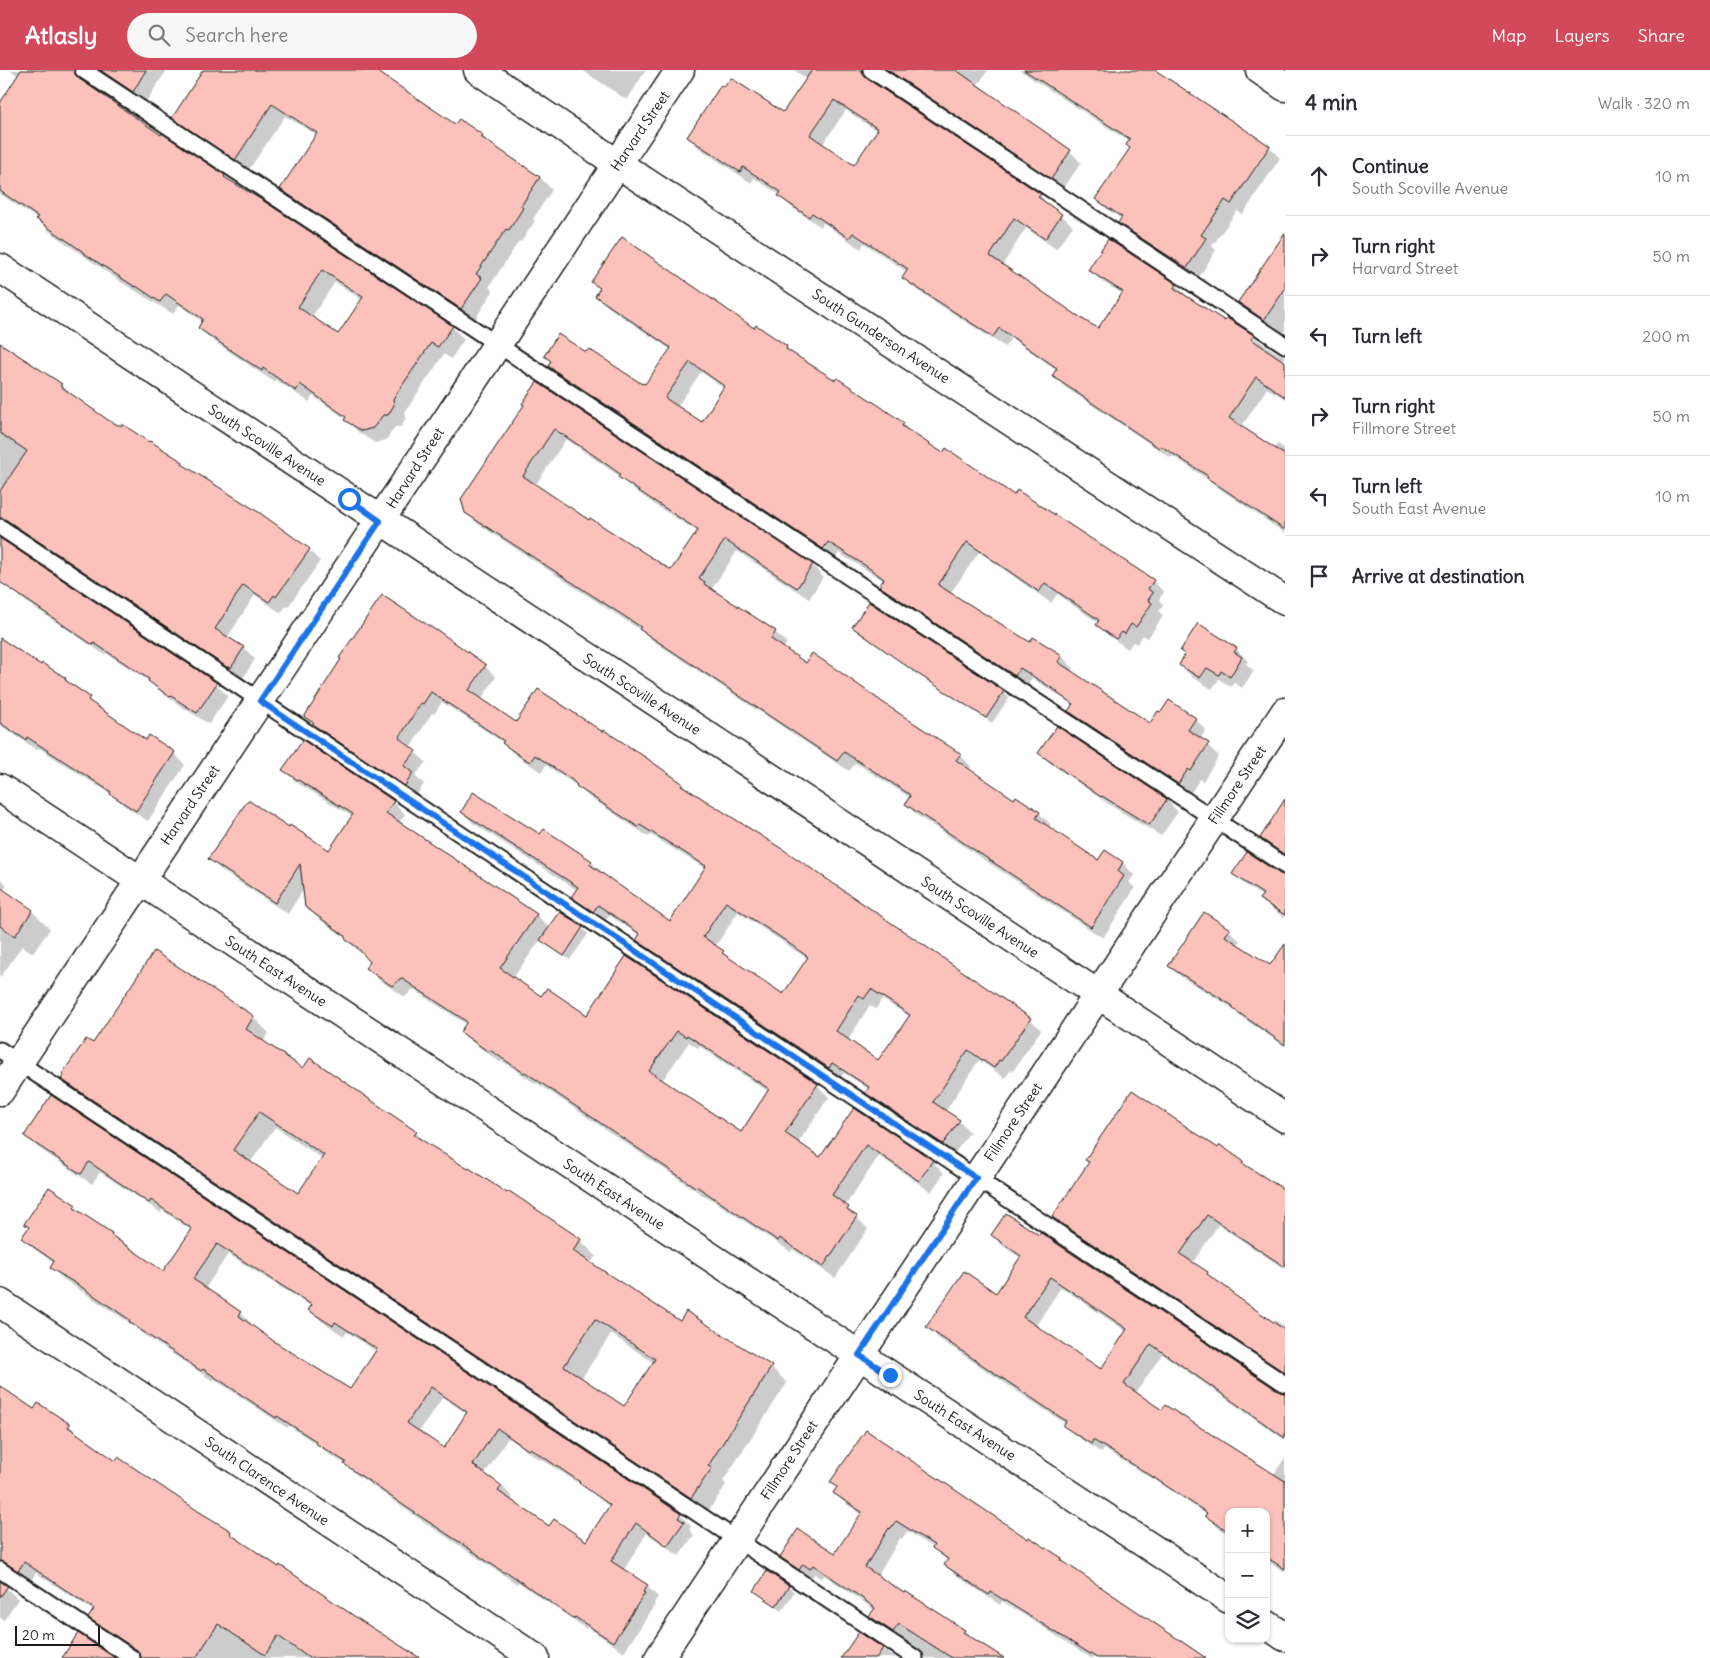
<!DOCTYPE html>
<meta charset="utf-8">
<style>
body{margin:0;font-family:Delius,sans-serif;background:#f7f7f7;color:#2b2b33}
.controls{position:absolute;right:15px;bottom:15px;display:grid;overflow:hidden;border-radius:10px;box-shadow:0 1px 4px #0004}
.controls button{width:45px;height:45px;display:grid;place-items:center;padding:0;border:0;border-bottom:1px solid #e1e1e2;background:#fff;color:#2b2b33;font:25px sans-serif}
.scale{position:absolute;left:15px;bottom:12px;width:85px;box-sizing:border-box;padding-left:5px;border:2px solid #1c1c1c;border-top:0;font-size:14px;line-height:18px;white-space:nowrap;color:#1c1c1c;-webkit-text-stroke:4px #fff;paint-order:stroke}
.stop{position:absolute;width:15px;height:15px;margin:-11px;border:4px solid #1a73e8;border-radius:50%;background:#fff}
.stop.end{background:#1a73e8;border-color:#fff;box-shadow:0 1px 5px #0008}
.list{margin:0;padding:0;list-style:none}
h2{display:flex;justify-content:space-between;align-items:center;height:65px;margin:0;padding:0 20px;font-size:21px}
h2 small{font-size:16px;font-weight:400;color:#7c7c81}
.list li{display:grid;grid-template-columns:32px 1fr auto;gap:15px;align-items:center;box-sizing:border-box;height:80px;padding:0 20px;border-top:1px solid #e1e1e2}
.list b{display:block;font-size:19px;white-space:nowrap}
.list p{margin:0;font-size:16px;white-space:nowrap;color:#7c7c81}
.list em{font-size:16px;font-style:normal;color:#7c7c81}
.icon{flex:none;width:28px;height:28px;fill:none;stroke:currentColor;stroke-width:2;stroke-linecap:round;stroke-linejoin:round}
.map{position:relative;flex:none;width:1285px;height:1588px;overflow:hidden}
header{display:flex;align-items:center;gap:30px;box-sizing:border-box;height:70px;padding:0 25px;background:#d1495b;color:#fff}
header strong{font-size:24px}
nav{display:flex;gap:28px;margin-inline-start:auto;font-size:18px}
.search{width:350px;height:45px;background:#f7f7f7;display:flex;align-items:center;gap:12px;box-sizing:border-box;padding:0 18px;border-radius:28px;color:#7c7c81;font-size:19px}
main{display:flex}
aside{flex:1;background:#fff}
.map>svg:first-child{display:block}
.shadow{fill:#0003;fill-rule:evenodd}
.building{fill:#fdc1bb;stroke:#1c1c1c;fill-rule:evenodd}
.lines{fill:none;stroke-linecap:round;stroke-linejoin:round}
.lane-casing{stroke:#1c1c1c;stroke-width:19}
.street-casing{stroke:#1c1c1c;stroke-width:31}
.lane{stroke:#fff;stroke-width:15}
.street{stroke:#fff;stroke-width:28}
.route{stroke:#1a73e8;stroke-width:6}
.labels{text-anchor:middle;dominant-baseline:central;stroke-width:4;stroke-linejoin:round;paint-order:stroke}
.street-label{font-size:14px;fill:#1c1c1c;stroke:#fff}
</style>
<header>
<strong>Atlasly</strong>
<div class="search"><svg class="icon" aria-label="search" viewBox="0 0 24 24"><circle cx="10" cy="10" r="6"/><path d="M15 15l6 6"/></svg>Search here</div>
<nav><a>Map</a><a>Layers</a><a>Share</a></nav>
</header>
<main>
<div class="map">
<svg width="1285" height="1588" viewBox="0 0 1285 1588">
<rect width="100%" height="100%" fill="#fff"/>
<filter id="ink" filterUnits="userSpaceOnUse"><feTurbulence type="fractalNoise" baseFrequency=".02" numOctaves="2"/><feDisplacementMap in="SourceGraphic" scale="10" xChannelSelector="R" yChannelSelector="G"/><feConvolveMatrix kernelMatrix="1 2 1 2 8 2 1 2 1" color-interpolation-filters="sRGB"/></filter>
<g filter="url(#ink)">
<!-- shadow -->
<path class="shadow" d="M10,0h157l-22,33 -57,-26 -2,6 75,54 63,39 6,6 222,145 12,12 -13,20 -7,-5 -39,58 1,6 -5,9h-6l-9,13 -11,3 -17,-11 -12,-13 -33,-23 -4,6 -33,-22 -2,2 -62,-42 -13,-12 4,-6 -24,-17 -6,9 -52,-32 -71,-50 -11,-12 -39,-26v-91l19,-27zM335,212l27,18 -24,36 -27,-18z
M205,0h168l83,55 26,11 10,10 48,31 12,13 -19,29 2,2 -14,21 -2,-1 -30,46 4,4 -19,30 -180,-119 -12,-13 35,-54 -32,-19 -37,55 -62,-41 -12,-12z
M582,0h64l-19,30z
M794,0h194l-11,16 93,65 11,12 -18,26 -188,-113 -3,6 2,3 166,110 10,12 11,8 12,11 -17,23 -30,-21 -24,38 96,64 25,-36 -22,-13 -11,-12 86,16 11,11 38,27 3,-3 51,34 6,2v43l-18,-11 -25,38 32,23 4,-5 7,5v84l-65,-44 -7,-6 -40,-27 -2,2 -106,-71 -11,-11 3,-6 -46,-32 -6,9 -90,-58 -12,-11 4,-6 -43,-29 -3,6 -38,-26 -2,4 -30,-20 -11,-11v-1l-26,-17 -3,5 -52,-35 -11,-11 96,-23 23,-35zM846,40l32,22 -23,35 -33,-22z
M1019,0h134l116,77 11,11 -37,56 -6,-3 -25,35 4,4 -18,29 -67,-45 -11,-11 2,-4 -14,-9 -11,-11 34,-50 -1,-7z
M1285,164v102l-34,-22 -12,-12z
M593,212l162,47 31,18 10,10 107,67 11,12 239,145 11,11 -5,8 5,5 -5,6 4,5 -15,22 -5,-3 -6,9 -4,-2 -5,7 -19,-13 -12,-11 2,-2 -42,-29 -6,9 -72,-51 -29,42 80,50 3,-5 29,17 11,12 -2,3 80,53 44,-5 11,11 -6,9 19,17 -16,25 -3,-2 -10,15 -109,-72 -12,-11 4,-5 -9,-7 -32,-21 -5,8 -135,-89 -11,-11 3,-5 -45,-28 -4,6 -275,-181 -11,-12 3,-4 -7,-6 100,30 26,-36 -63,-43 -11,-12 3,-6zM701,302l23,16 -22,36 -25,-17z
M3,275l58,40 10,10 36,26 75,42 6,6 121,81 11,11 -32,46 -2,-1 -5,7 -26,-18 -28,43 17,10 11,11 -12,19 -2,-1 -1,1 -236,-145 -2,6 1,3 213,142 12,12 -19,28 -27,-17 -21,-15 -8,-8 -47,-31 -1,2 -79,-53 -11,-10 -15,-11v-233z
M525,335l287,160 11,12 -14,22 -72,-48 -26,39 64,42 12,11 -4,6 23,16 154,90 11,11 -2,4 45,31 2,-3 23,15 12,12 -3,3 51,34 6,-10 18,11 11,12 -5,7 6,6 -32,50 -185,-122 -12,-12 5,-6 -55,-35 -7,8 -197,-131 -7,-7 -167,-109 -12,-12zM566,369l56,39 10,10 26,19 40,25 -27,40 -136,-86z
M869,533l135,89 5,6 -17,25 -69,-46 -64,-44 -6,-6z
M0,567l11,9 30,21 24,12 35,31 46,32 28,11 11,12 -37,56 -25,-16 -6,-7 -78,-50 -2,2 -37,-25z
M1236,579l12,12 -2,3 8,7 -12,17 -8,-6 -3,5 -12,-8 -7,10 -20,-12 -12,-13 6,-9 -4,-4z
M485,596l11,11 -15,23 36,23 165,61 9,9 339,226 11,11 -28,41 -2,-1 -6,8 -26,-18 -34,52 14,9 11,11 -16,22 -77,-51 -10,-11 2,-3 -25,-16 -4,5 -191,-127 -11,-11 2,-4 -31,-21 -4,6 -21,-14 -11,-11 4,-6 -104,-67 -11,-11 79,23 50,27 11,10 -1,2 69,49 36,-54 -55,-34 -2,2 -60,-40 -9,-9 -34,-23 -4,7 -7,-4 -21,-14 -10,-11 -62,-41 -8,12 -2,-1 -22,35 16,14 -11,14 9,8 -8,12 -90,-61 -20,-18zM738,842l70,47 -24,37 -53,-36 -16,-13zM882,929l28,18 -31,45 -31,-22 22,-35 6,4z
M1057,658l110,72 11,12 -17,24 -48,-29 -62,-43 -11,-11z
M303,672l90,60 12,12 -6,9 138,92 13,14 32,-1 6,6 -18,26 -22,-14 -7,-7 -28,39 29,20 46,18 38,-59 191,128 12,12 -31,46 22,15 35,-48 77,51 12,12 -13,19 -52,-36 -34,50 23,23 -33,49 -43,-29 -1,3 -83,-55 -1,1 -170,-115 -1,1 -34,-23 -1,2 -28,-20 -12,-12 5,-7 -53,-35 -8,8 -26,-17 -12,-12 5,-7 -4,-4 -9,-5 -12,-13 -28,-20 -13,-12 -2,-19 -16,26 -66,-43 -12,-12 79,-30 40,23 24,-35 -57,-35 -12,-12zM689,972l9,6 1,-2 70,46 -28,42 -79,-53z
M1285,743v44l-13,-9 -11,-10z
M1234,804l51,3v41l-13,-9 -11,-10 1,-3 -18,-12z
M0,808l7,7 -4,6 29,20 18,18 -17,24 -11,-7 -22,32z
M1204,843l25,17 11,11 -3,4 34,22 14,4v75l-41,-27 -7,-8 -57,-35 -11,-10z
M155,882l98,65 16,16 -6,9 40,28 113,63 12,12 79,50 2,-2 71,47 16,16 -6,8 91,59 6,-10 84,54 16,16 -64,98 3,4 -19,28 -629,-418 -15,-16 30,-34zM275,1057l48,32 -25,36 -48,-32zM611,1264l43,29 -29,45 -44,-29z
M51,1027l629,418 11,11 -2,3 5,6 -15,21 -32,-23 -24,38 24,15 11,11 -4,6 1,2 -31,47 -37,-25 -1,2 -68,-47 -1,2 -99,-66 -61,-43 -9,-9 -21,-13 -6,-6 -32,-21 -2,2 -73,-49 -1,2 -72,-48 -8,-8 -70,-46 -11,-11 2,-5 -20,-14 -11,-11 27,-49 25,17h-2l-2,8 5,-7 10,10 25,17 9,9 43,30 29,-42 -30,-21 -1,3 -61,-41 -8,12 -55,-37 -11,-11zM228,1184l84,53 -2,2 11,12 23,15 3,-4 30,20 -26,39 -76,-48 -24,-17 1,-2 -11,-11 -36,-24zM443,1327l24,17 -22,35 -26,-17zM508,1368l32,22 1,-1 45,29 24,19 -23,36 -38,-15 -39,-27 3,-3 -11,-12 -18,-11z
M1218,1080l24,12 7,7 36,24v76l-67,-44 -26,39 41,30 8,7 32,22 2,-3 10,7v48l-221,-147 -11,-11z
M993,1165l286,158h6v47l-123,-86 -26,39 26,19 111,63 12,-17v114l-19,-12v-48h-37v23l-12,-8 -10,-12 -44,-30 -59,-36 -2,4 -26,-17 -11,-10 1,-2 -128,-86 -10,-11 68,-33 25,-36 -18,-12zM1061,1217l66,45 -26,38 -66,-43z
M0,1318l35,22 34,15 11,11 36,26 114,70 10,10 119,79 61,37h-278v-2l-41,-27 -11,-12 4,-6 -58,-38 -6,8 -26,-5 -2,8 16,15 -14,21 -4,-3z
M832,1412l197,58 32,19 8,9 133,90h-111l-89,-57 -2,4 -44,-30 -11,-10 3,-4 -14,-13 -27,-17 -5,8 -2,-1 -23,39 87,53 11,12 27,16h-77v-2l-43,-29 -11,-11 4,-6 -51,-35 -2,4 -8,-5 -4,6 -18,-12 -11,-11 54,-2 27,-40 -17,-12 -11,-10 3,-5z
M788,1516l6,6 -12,19 -27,-20z
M859,1564l37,24h-53z"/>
<!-- building -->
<path class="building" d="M21,0h53l4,8 83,57 1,-2 63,42 -1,2 46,28 183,121 -15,21 -7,-4 -38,56 1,6 -6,10h-5l-10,13 -11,3 -18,-11 2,-3 -46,-33 -4,7 -33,-23 -1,3 -64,-43 5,-9 -37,-25 -6,8 -24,-16 -1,1 -53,-35v-1l-46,-32 2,-2 -38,-26v-88zM322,200l41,27 -25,37 -40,-27z
M100,0h46l-13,22z
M203,0h172l80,54 4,-5 24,16 -2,2 59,40 -19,29 2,2 -14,22 -3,-1 -30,45 6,4 -21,31 -181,-120 37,-56 -45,-29 -37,56 -63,-42z
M812,0h50l4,8 175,116 -3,3 24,17 -17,25 -31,-21 -24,38 97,66 11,6 25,-36 -35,-22 20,-31 69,45 -3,4 51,33 2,-3 27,17 -3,4 34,23v35l-29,-20 -27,41 56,37v75l-78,-52 1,-2 -47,-30 -2,2 -107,-72 5,-8 -58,-40 -6,9 -91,-59 6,-9 -55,-36 -4,5 -37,-25 -3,4 -31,-21 3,-4 -38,-25 -3,5 -53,-35 34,-52 3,2 7,-9 52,34zM834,30l44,29 -24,36 -44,-30z
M888,0h68l115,80 -20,29z
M1024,0h131l115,76 -39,58 -6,-4 -24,35 5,3 -19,30 -69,-45 4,-6 -27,-18 35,-51 -4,-3 4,-6z
M1285,163v56l-21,31 -26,-18z
M622,167l132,91 2,-3 31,21 -1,3 49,31 2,-2 44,29 23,16 -2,3 41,27 3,-5 68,47 3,-5 137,90 -6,9 5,4 -5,7 4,3 -16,24 -5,-3 -6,10 -3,-2 -6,7 -20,-14 3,-5 -54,-37 -6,9 -72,-50 -29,43 92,57 3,-5 29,18 -4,7 92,61 8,-12 3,1 8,-12 27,18 -8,12 21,13 -18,28 -3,-2 -10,15 -110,-73 5,-7 -16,-11 1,-1 -38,-24 -5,8 -136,-90 5,-7 -18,-13 -38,-24 -5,7 -275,-183 3,-5 -7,-5 14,-22 28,18 3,-3 53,35 1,-1 2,1 26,-36 -76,-52 5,-8 -9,-6zM690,292l34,24 -22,36 -37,-24z
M0,273l62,41 -2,2 48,34 10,5h6l25,17 1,-1 33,21 -1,2 78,49 50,36 -34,48 -2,-2 -5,7 -26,-17 -28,44 29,18 -13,21 -2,-2 -1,2 -223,-149 -5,-1v-27l27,-40 -27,-18z
M537,312l276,182 -16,24 -72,-48 -26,38 6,4 -1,2 72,47 -5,8 35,24 6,-10 31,21 45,32 73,48 -5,6 58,39 2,-3 24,16 -4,6 62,42 7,-10 18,12 -5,9 6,5 -33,51 -186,-123 5,-8 -1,-2 -65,-42 -7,9 -198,-132 2,-2 -176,-114 -4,-14 63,-94 -2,-1zM554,359l41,27 25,18 -2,3 27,18 53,35 -27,40 -81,-52 -1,2 -66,-44z
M0,468l217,145 -20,30 -26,-17 -1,1 -22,-16 1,-2 -55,-36 -1,2 -93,-63z
M382,525l55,36v-1l49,35 -17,25 47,32 22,-33 65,43 1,-2 41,27 37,26 -1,2 109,69 241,164 -30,43 -2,-1 -5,8 -26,-18 -35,52 27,18 -17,24 -78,-51 4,-6 -37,-24 -3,5 -193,-128 4,-6 -42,-29 -5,7 -22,-15 7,-10 -117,-75 12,-20 67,42 4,-5 48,32 -3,3 81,57 36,-55 -66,-41 -2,2 -62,-41 1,-1 -5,-5 -37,-25 -5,7 -7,-4 -21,-15 2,-2 -73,-49 -8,12 -2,-1 -22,35 17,13 -12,15 9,6 -8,14 -92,-61 1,-2 -10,-6 37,-58 -2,-1zM726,832l54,35 28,20 -25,37 -61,-41 2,-2 -21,-14zM871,919l39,26 -32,45 -42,-29 23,-36 5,4z
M869,532l135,89 -18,27 -71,-46 -63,-45z
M1198,553l39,25 -3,4 8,5 -12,20 -9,-6 -2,4 -12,-7 -7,10 -21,-13 6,-11 -5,-3z
M0,568l41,27 1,-2 24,15 -1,2 25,17 -2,3 58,40 3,-5 26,17 -39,59 -26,-17 1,-2 -84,-55 -1,3 -26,-17z
M1057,656l110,73 -16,24 -2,2 -47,-29 -1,1 -63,-44z
M303,670l91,61 -8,12 151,101 -37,54 41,28 6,-8 40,27 39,-59 192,128 -33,49 35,24 34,-49 79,52 -14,21 -53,-36 -34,50 17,12 -2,3 10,6 -34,51 -43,-29 -2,3 -82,-55 -1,1 -170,-115 -1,1 -34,-23 -1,2 -29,-20 6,-9v-2l-65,-43 -9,8 -27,-18 5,-6 -13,-15 -11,-7 -2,-5 -39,-28 -5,-43 -25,39 -67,-44 40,-59 41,27 1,-2 39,25 24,-36 -71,-44zM677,961l9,6 1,-2 82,54 -28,43 -92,-61z
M1285,729v56l-25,-17z
M1247,782l33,22 5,1v40l-26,-16 4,-5 -31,-20z
M0,817l33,23 -18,26 -15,-10z
M560,842l23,15 -19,29 -24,-16z
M1204,842l26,17 -5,7 45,29 15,-21v101l-53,-37 1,-2 -65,-40z
M154,881l100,65 -8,13 57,39 7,-10 107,74 -3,3 54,34 1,-1 38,25 2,-2 72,48 -8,12 107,70 6,-10 86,55 -64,100 4,2 -21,30 -630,-419 3,-4 -2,-1 24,-35 7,4zM259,1042l65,43 -26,38 -65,-43zM595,1249l60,40 -31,47 -60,-40z
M1132,1020l86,58 2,-3 23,16 -1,2 43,27v77l-78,-52 -27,39 28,18 -1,2 27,19 -1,1 52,36v43l-233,-156 37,-55 -4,-2z
M51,1025l630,419 -3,4 6,4 -17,24 -31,-23 -25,38 37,24 -5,7 2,1 -32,49 -38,-25 -1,2 -67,-47 -2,1 -26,-17v-1l-73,-48 -62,-43 2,-2 -31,-19 1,-2 -39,-25 -1,2 -73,-49 -2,2 -72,-49 1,-2 -50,-34 -30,-18 4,-7 -33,-23 8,-11 -5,-3 25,-37 27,18 -2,3 38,25 -1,2 52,36 29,-42 -41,-29 -2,3 -60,-41 -8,12 -57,-38zM217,1174l95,61 -4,5 25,16 2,-4 42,27 -27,40 -75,-47 -36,-26 2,-4 -48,-33zM431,1317l36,25 -23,36 -37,-25zM497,1358l31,22 2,-2 50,34 -1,1 31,22 -24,36 -32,-22 -5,7 -51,-35 4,-5 -29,-21z
M1006,1143l33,22 2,-2 239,159 5,1v45l-134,-94 -27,40 38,26 3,-5 120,76v88l-19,-12v-45h-37v20l-24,-16 2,-3 -57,-38 -57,-35 -2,4 -28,-18 3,-5 -140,-94 38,-56 32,22 25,-37 -30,-21zM1050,1207l77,52 -26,40 -78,-52z
M0,1316l34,23 4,-6 32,21 -2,3 48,34 2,-4 80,54 33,20 -1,3 49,33 1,-2 80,55 60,38h-111l-31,-22 -13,19 -47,-31 -22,34h-55l-4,-8 -49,-32 6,-9 -70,-47 -6,9 -18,-10z
M866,1360l162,109 1,-2 33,21 -1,2 145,98h-109l-106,-66 -2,3 -45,-30 4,-6 -16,-11 2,-3 -38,-24 -6,8 -1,-1 -24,39 39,26 1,-2 60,39 -2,2 41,26h-52l-53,-34 -6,8 -24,-16 6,-8 -13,-10 -49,-33 -3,4 -7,-5 -4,6 -19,-13 18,-28 37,24 27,-41 -29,-19 4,-6 -7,-5z
M767,1501l22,15 -13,20 -22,-15z
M0,1511l8,5 -8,11z
M859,1562l24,16 -7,10h-35z
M78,1563l37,25h-53z"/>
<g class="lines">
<defs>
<path id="lane" d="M83,0l1202,796
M871,0l414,275
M0,457l1285,857
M0,980l915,608
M0,1500l132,88"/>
<path id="street" d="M478,0l140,94 667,437
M1260,0l25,17
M0,198l1285,850
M0,718l1229,811
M0,1021l680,-1021
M0,1233l535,355
M1266,1554l19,13
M659,1588l626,-946"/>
</defs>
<!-- lane casing -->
<use href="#lane" class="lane-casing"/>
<!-- street casing -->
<use href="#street" class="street-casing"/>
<!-- lane -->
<use href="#lane" class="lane"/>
<!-- street -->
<use href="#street" class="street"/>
</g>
</g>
<g class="lines" filter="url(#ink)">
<!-- route -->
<path class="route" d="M349,429l31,22 -120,180 716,477 -117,177 31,20"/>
</g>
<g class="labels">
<!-- street labels -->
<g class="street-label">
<text transform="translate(640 61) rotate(-56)">Harvard Street</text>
<text transform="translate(881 266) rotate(33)">South Gunderson Avenue</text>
<text transform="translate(267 375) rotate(33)">South Scoville Avenue</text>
<text transform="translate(415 398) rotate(-57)">Harvard Street</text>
<text transform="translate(642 624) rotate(33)">South Scoville Avenue</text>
<text transform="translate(1237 715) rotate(-56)">Fillmore Street</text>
<text transform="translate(190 735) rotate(-56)">Harvard Street</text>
<text transform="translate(980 847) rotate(33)">South Scoville Avenue</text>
<text transform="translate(276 901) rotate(33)">South East Avenue</text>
<text transform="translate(1013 1052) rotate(-56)">Fillmore Street</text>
<text transform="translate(614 1124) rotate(33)">South East Avenue</text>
<text transform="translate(965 1355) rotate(33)">South East Avenue</text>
<text transform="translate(789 1390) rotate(-57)">Fillmore Street</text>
<text transform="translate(267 1411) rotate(34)">South Clarence Avenue</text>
</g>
</g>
</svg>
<div class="controls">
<button>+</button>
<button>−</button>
<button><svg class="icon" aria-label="layers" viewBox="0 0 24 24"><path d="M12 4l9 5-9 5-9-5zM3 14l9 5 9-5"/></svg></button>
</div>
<div class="scale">20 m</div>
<div class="stop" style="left:349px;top:429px"></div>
<div class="stop end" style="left:890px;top:1305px"></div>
</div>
<aside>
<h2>4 min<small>Walk · 320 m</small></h2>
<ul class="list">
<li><svg class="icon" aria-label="ahead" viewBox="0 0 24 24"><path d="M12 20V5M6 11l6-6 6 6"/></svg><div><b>Continue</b><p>South Scoville Avenue</p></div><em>10 m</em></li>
<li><svg class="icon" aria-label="right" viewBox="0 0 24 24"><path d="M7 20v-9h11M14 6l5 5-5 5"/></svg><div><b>Turn right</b><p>Harvard Street</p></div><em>50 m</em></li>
<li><svg class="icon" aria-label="left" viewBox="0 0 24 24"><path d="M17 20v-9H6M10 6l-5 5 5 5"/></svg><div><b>Turn left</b></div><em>200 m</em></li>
<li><svg class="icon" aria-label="right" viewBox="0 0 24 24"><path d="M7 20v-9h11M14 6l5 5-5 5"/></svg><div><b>Turn right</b><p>Fillmore Street</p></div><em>50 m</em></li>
<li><svg class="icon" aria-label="left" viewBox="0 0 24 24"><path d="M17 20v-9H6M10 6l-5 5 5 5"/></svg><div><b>Turn left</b><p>South East Avenue</p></div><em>10 m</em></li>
<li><svg class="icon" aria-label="arrive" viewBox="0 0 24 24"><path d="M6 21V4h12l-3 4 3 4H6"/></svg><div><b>Arrive at destination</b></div></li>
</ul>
</aside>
</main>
